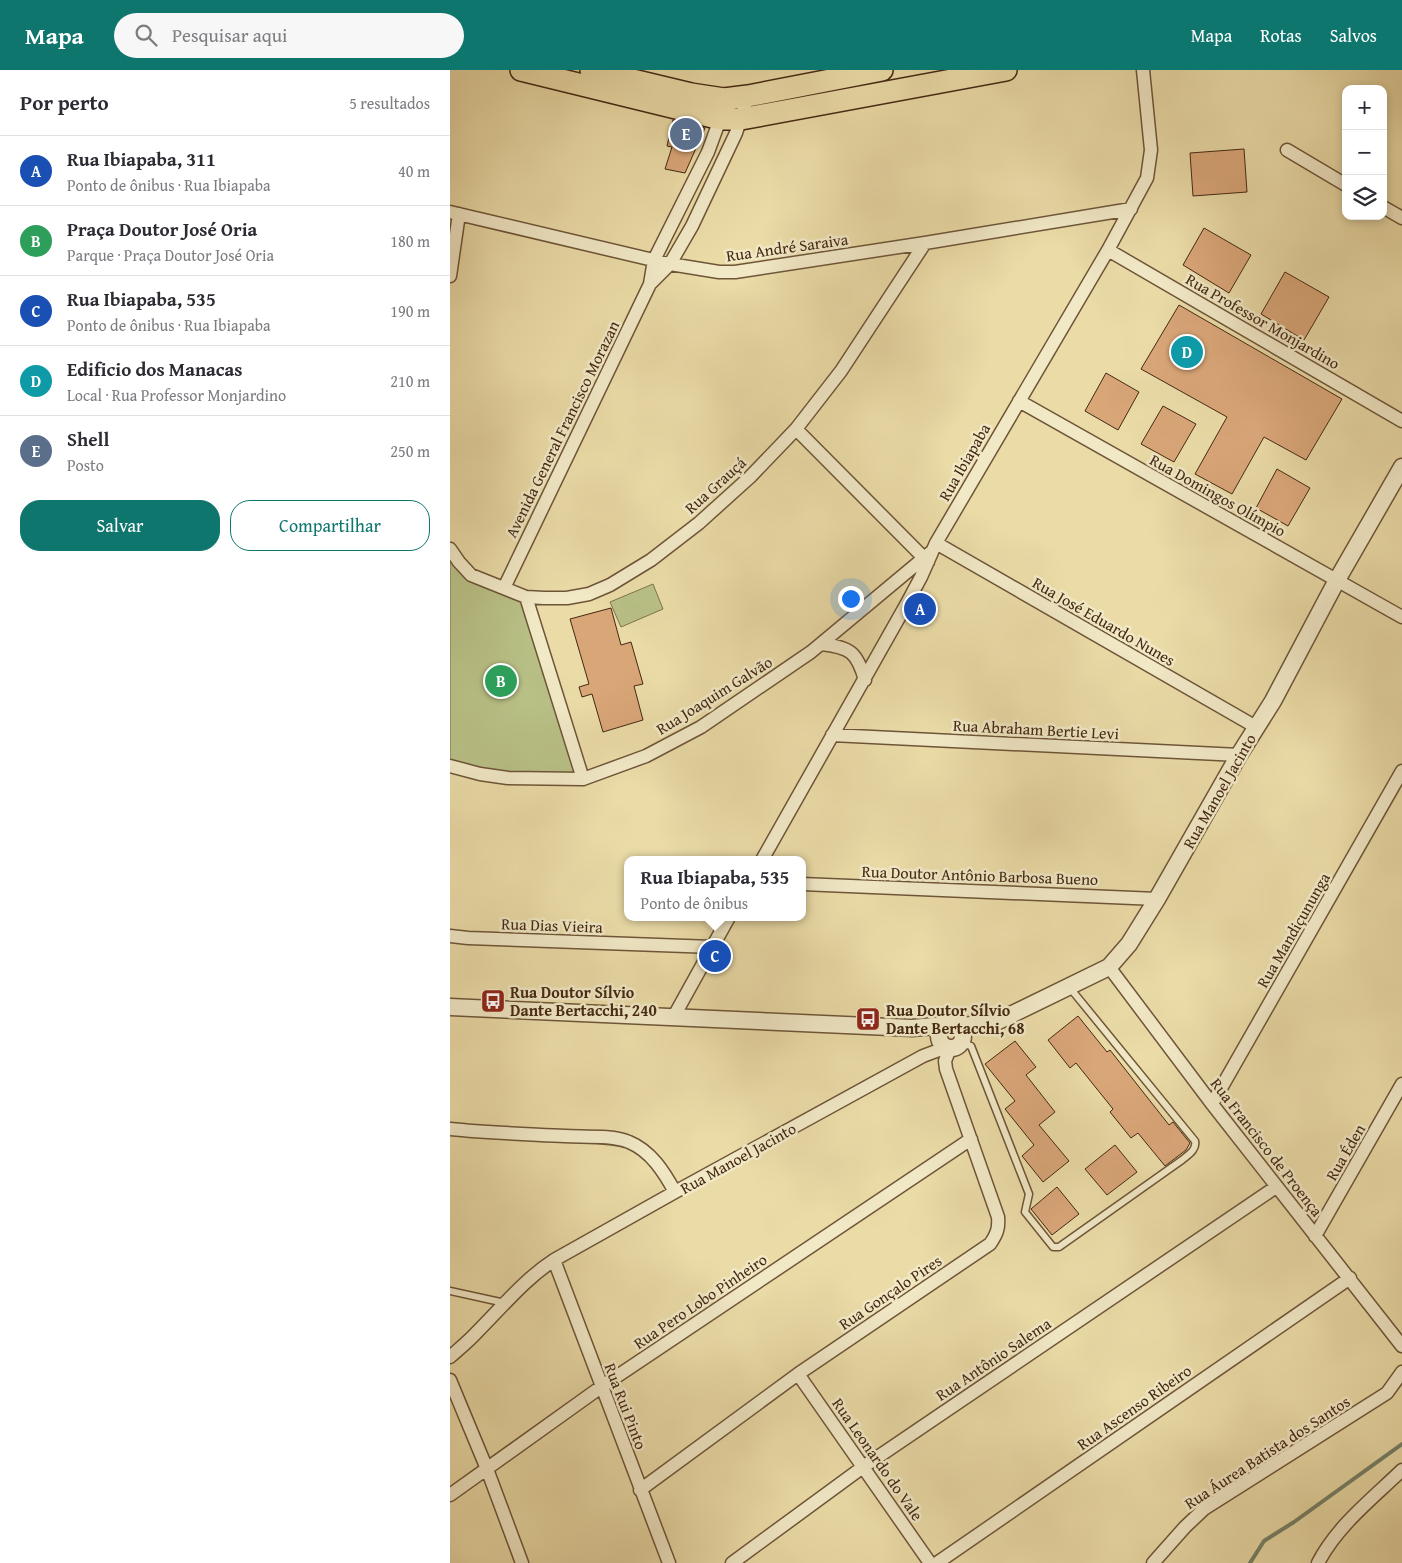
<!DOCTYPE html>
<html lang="pt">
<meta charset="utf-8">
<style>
body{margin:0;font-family:"Gentium Book Plus",serif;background:#f7f7f7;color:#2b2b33}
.controls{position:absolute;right:15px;top:15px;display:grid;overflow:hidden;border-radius:10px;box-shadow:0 2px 8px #0003}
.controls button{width:45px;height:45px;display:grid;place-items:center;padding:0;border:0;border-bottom:1px solid #e1e1e2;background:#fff;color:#2b2b33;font:25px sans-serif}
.you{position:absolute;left:400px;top:528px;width:18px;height:18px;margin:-12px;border:4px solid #fff;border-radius:50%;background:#1a73e8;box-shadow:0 0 0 8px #1a73e833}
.badge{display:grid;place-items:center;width:32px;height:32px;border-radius:50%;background:#0f766e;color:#fff;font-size:16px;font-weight:700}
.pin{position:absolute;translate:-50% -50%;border:2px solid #fff;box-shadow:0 1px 5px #0006}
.popup{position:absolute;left:174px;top:786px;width:182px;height:65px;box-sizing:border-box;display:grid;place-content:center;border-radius:10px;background:#fff;filter:drop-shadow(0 1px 4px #0005);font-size:16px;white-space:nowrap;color:#7c7c81}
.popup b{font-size:19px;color:#2b2b33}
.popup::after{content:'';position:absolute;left:50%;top:100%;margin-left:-10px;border:10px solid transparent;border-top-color:#fff}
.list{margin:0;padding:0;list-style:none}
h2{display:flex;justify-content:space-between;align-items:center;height:65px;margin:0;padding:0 20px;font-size:21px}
h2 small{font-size:16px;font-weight:400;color:#7c7c81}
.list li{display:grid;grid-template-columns:32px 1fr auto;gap:15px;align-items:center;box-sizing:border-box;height:70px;padding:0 20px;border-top:1px solid #e1e1e2}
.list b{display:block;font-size:19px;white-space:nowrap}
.list p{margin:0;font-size:16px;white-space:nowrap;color:#7c7c81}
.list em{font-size:16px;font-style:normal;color:#7c7c81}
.actions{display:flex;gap:10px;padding:15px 20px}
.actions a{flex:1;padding:11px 0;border:1px solid #0f766e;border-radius:20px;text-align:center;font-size:18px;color:#0f766e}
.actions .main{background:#0f766e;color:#fff}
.icon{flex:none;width:28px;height:28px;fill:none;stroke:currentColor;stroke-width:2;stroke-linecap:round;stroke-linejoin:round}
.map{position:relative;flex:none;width:952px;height:1493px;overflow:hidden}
header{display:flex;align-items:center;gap:30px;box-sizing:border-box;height:70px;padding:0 25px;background:#0f766e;color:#fff}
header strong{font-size:24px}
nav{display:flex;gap:28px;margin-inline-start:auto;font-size:18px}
.search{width:350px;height:45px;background:#f7f7f7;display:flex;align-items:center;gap:12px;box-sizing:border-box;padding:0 18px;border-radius:28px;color:#7c7c81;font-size:19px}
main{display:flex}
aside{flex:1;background:#fff}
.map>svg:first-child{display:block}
.green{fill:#b8c086;stroke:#7e744c}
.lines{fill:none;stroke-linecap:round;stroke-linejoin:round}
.stream{stroke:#768169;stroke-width:4}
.building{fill:#d9a678;stroke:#442813}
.service-casing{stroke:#6e5538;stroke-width:9}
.minor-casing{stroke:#6e5538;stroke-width:15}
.tertiary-casing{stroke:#6e5538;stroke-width:19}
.trunk-casing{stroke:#442813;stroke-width:24}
.service{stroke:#f1e8c6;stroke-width:6}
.minor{stroke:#f1e8c6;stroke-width:12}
.tertiary{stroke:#f1e8c6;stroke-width:16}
.trunk{stroke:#eadba7;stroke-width:21}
.labels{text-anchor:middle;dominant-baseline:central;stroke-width:5;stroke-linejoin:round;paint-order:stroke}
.street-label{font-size:16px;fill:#442813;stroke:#f1e8c6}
.poi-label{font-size:16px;font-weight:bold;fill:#442813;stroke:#f1e8c6;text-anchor:start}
</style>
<header>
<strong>Mapa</strong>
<div class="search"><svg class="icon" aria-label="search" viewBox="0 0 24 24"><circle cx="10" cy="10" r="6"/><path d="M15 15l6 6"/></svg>Pesquisar aqui</div>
<nav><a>Mapa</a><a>Rotas</a><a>Salvos</a></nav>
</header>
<main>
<aside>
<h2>Por perto<small>5 resultados</small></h2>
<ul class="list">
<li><span class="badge" style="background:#1a4fb4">A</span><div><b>Rua Ibiapaba, 311</b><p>Ponto de ônibus · Rua Ibiapaba</p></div><em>40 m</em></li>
<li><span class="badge" style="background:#2e9e5b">B</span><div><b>Praça Doutor José Oria</b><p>Parque · Praça Doutor José Oria</p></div><em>180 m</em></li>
<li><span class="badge" style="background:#1a4fb4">C</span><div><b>Rua Ibiapaba, 535</b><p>Ponto de ônibus · Rua Ibiapaba</p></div><em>190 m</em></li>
<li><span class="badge" style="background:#0f9aa8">D</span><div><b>Edificio dos Manacas</b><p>Local · Rua Professor Monjardino</p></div><em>210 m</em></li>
<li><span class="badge" style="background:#5c6f8a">E</span><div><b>Shell</b><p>Posto</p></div><em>250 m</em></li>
</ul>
<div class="actions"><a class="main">Salvar</a><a>Compartilhar</a></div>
</aside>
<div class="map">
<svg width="952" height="1493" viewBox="0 0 952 1493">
<rect width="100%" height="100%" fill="#eadba7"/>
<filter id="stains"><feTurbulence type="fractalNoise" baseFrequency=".004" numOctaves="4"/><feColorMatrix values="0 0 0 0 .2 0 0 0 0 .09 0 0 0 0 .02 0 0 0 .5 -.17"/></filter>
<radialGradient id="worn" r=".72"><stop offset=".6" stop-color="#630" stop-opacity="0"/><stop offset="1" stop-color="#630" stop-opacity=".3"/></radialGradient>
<!-- green -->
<path class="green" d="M0,483l9,13 67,31 56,180 -43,2 -89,-15z
M203,514l10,25 -42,18 -11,-25z"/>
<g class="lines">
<!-- stream -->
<path class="stream" d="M800,1493l14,-22 30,-19 108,-78"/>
</g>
<!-- building -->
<path class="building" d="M223,50l32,8 -20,45 -20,-4 7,-22 -5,-1z
M794,79l3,43 -54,4 -3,-43z
M754,158l47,27 -22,38 -46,-28z
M835,202l44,25 -25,43 -43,-26z
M729,235l163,94 -36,61 -42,-23 -32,57 -37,-20 32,-57 -86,-48z
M656,303l33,19 -21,38 -33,-19z
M713,336l33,18 -22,38 -33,-18z
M827,399l33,19 -22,38 -32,-18z
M161,538l10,37 10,-3 12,42 -9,2 9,34 -40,12 -11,-38 -10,3 -3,-10 10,-3 -19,-65z
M628,946l29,36 3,-2 59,75 4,-3 17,21 -4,7 -21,16 -27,-33 -7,5 -21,-26 3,-3 -37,-46 -6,5 -22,-28z
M565,971l21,26 -10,8 29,37 -16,13 30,36 -26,21 -21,-26 12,-11 -29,-36 10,-8 -30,-37z
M665,1075l22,27 -30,23 -22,-26z
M607,1117l22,27 -27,21 -21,-26z"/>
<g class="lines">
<defs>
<path id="service" d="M510,973l11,3 58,148 -4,18 28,35h6l123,-87c6,-5 15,-10 13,-19l-125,-153
M0,1221l55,12"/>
<path id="minor" d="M837,80l59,35
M933,137l19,11
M0,142l220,52 49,8h16l190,-29 206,-34
M658,180l294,171
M0,206l9,-62
M200,214l20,-20 22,-38 44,-93 12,-37
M569,331l383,216
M346,359l132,133
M486,473l320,184
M0,479l9,13 12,13 55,22 18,1h23l22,-4 21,-9 41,-25 48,-37 51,-46 46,-48 45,-58 84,-128
M54,518l146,-304 4,-24 54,-108 14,-38
M76,527l57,182
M371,574c29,3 36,8 44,36
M382,665l407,20
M0,696l30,8 28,4 75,1 63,-23 55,-29 110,-75 120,-100
M312,790l144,-255 15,-28 15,-34 172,-293 39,-72 4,-28 -8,-80
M352,814l355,15
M0,866l18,2 245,9
M659,897l103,137 190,242
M223,948l56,-101
M762,1034l190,-333
M0,1059c38,4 76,5 115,7 18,1 48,-1 64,6 22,9 35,30 46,50
M865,1166l87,-152
M104,1190l115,303
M0,1287c9,-8 20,-17 28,-26 25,-25 47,-52 76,-71l121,-68 248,-136 24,-9
M348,1304l132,189
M0,1310l37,89 35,94
M190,1420l158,-116 192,-130c7,-10 9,-16 8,-27l-52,-148 -1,-8 5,-13
M0,1425l151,-108 370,-248
M282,1493l131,-96 413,-280
M487,1493l413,-285
M703,1493l32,-36 19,-18 183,-116 15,-21
M868,1493c19,-37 54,-64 84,-93"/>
<path id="tertiary" d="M0,937l462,21 34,-3
M489 966a12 12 0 1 1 24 0a12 12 0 1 1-24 0Z
M507,956l31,-2 6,-1 115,-56 20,-23 28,-45 82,-144 34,-54 64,-121 65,-113"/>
<path id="trunk" d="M71,0l200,49h20l265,-49
M141,0l100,24 33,5 24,-3 134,-26"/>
</defs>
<!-- service casing -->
<use href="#service" class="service-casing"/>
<!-- minor casing -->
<use href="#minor" class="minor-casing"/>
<!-- tertiary casing -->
<use href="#tertiary" class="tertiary-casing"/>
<!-- trunk casing -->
<use href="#trunk" class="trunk-casing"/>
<!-- service -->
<use href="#service" class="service"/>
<!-- minor -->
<use href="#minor" class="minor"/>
<!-- tertiary -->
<use href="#tertiary" class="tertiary"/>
<!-- trunk -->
<use href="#trunk" class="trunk"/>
</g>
<!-- icons -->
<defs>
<symbol id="bus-square" viewBox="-11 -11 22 22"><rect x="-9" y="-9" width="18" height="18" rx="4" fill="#8f2418" stroke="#f1e8c6"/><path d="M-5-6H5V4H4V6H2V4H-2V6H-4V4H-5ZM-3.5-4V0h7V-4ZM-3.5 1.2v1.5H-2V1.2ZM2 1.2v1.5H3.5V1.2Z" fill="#fff"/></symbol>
</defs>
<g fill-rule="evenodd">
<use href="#bus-square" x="29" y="917" width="28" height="28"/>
<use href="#bus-square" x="404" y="935" width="28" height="28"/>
</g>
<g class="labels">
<!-- street labels -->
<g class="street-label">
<text transform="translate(337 177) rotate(-8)">Rua André Saraiva</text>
<text transform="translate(813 251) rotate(30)">Rua Professor Monjardino</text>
<text transform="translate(112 359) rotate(-64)">Avenida General Francisco Morazan</text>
<text transform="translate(514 392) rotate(-60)">Rua Ibiapaba</text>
<text transform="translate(265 415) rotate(-42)">Rua Grauçá</text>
<text transform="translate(768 425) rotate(29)">Rua Domingos Olímpio</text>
<text transform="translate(654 551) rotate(30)">Rua José Eduardo Nunes</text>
<text transform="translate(264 625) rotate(-32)">Rua Joaquim Galvão</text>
<text transform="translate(586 659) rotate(3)">Rua Abraham Bertie Levi</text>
<text transform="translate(769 721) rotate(-60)">Rua Manoel Jacinto</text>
<text transform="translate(530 805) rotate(2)">Rua Doutor Antônio Barbosa Bueno</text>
<text transform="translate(102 855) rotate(2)">Rua Dias Vieira</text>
<text transform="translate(843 860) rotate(-60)">Rua Mandiçununga</text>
<text transform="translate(817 1077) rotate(52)">Rua Francisco de Proença</text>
<text transform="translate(895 1082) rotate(-60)">Rua Éden</text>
<text transform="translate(288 1088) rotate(-29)">Rua Manoel Jacinto</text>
<text transform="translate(440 1222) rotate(-34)">Rua Gonçalo Pires</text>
<text transform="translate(250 1231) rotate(-34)">Rua Pero Lobo Pinheiro</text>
<text transform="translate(543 1289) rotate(-34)">Rua Antônio Salema</text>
<text transform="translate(176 1336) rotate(69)">Rua Rui Pinto</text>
<text transform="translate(684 1337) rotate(-35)">Rua Ascenso Ribeiro</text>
<text transform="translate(817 1382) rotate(-33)">Rua Áurea Batista dos Santos</text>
<text transform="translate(428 1389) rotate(55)">Rua Leonardo do Vale</text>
</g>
<!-- poi labels -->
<g class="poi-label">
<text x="60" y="922">Rua Doutor Sílvio<tspan x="60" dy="18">Dante Bertacchi, 240</tspan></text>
<text x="436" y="940">Rua Doutor Sílvio<tspan x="436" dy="18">Dante Bertacchi, 68</tspan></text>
</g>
</g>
<rect width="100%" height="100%" filter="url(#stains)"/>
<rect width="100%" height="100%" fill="url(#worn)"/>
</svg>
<div class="controls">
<button>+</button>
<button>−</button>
<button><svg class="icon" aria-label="layers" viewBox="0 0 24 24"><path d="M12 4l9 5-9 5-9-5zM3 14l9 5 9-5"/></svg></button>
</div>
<div class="you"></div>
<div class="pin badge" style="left:470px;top:539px;background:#1a4fb4">A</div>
<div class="pin badge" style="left:51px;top:611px;background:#2e9e5b">B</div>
<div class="pin badge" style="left:265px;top:886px;background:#1a4fb4">C</div>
<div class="popup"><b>Rua Ibiapaba, 535</b>Ponto de ônibus</div>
<div class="pin badge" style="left:737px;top:282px;background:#0f9aa8">D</div>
<div class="pin badge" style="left:236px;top:64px;background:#5c6f8a">E</div>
</div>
</main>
